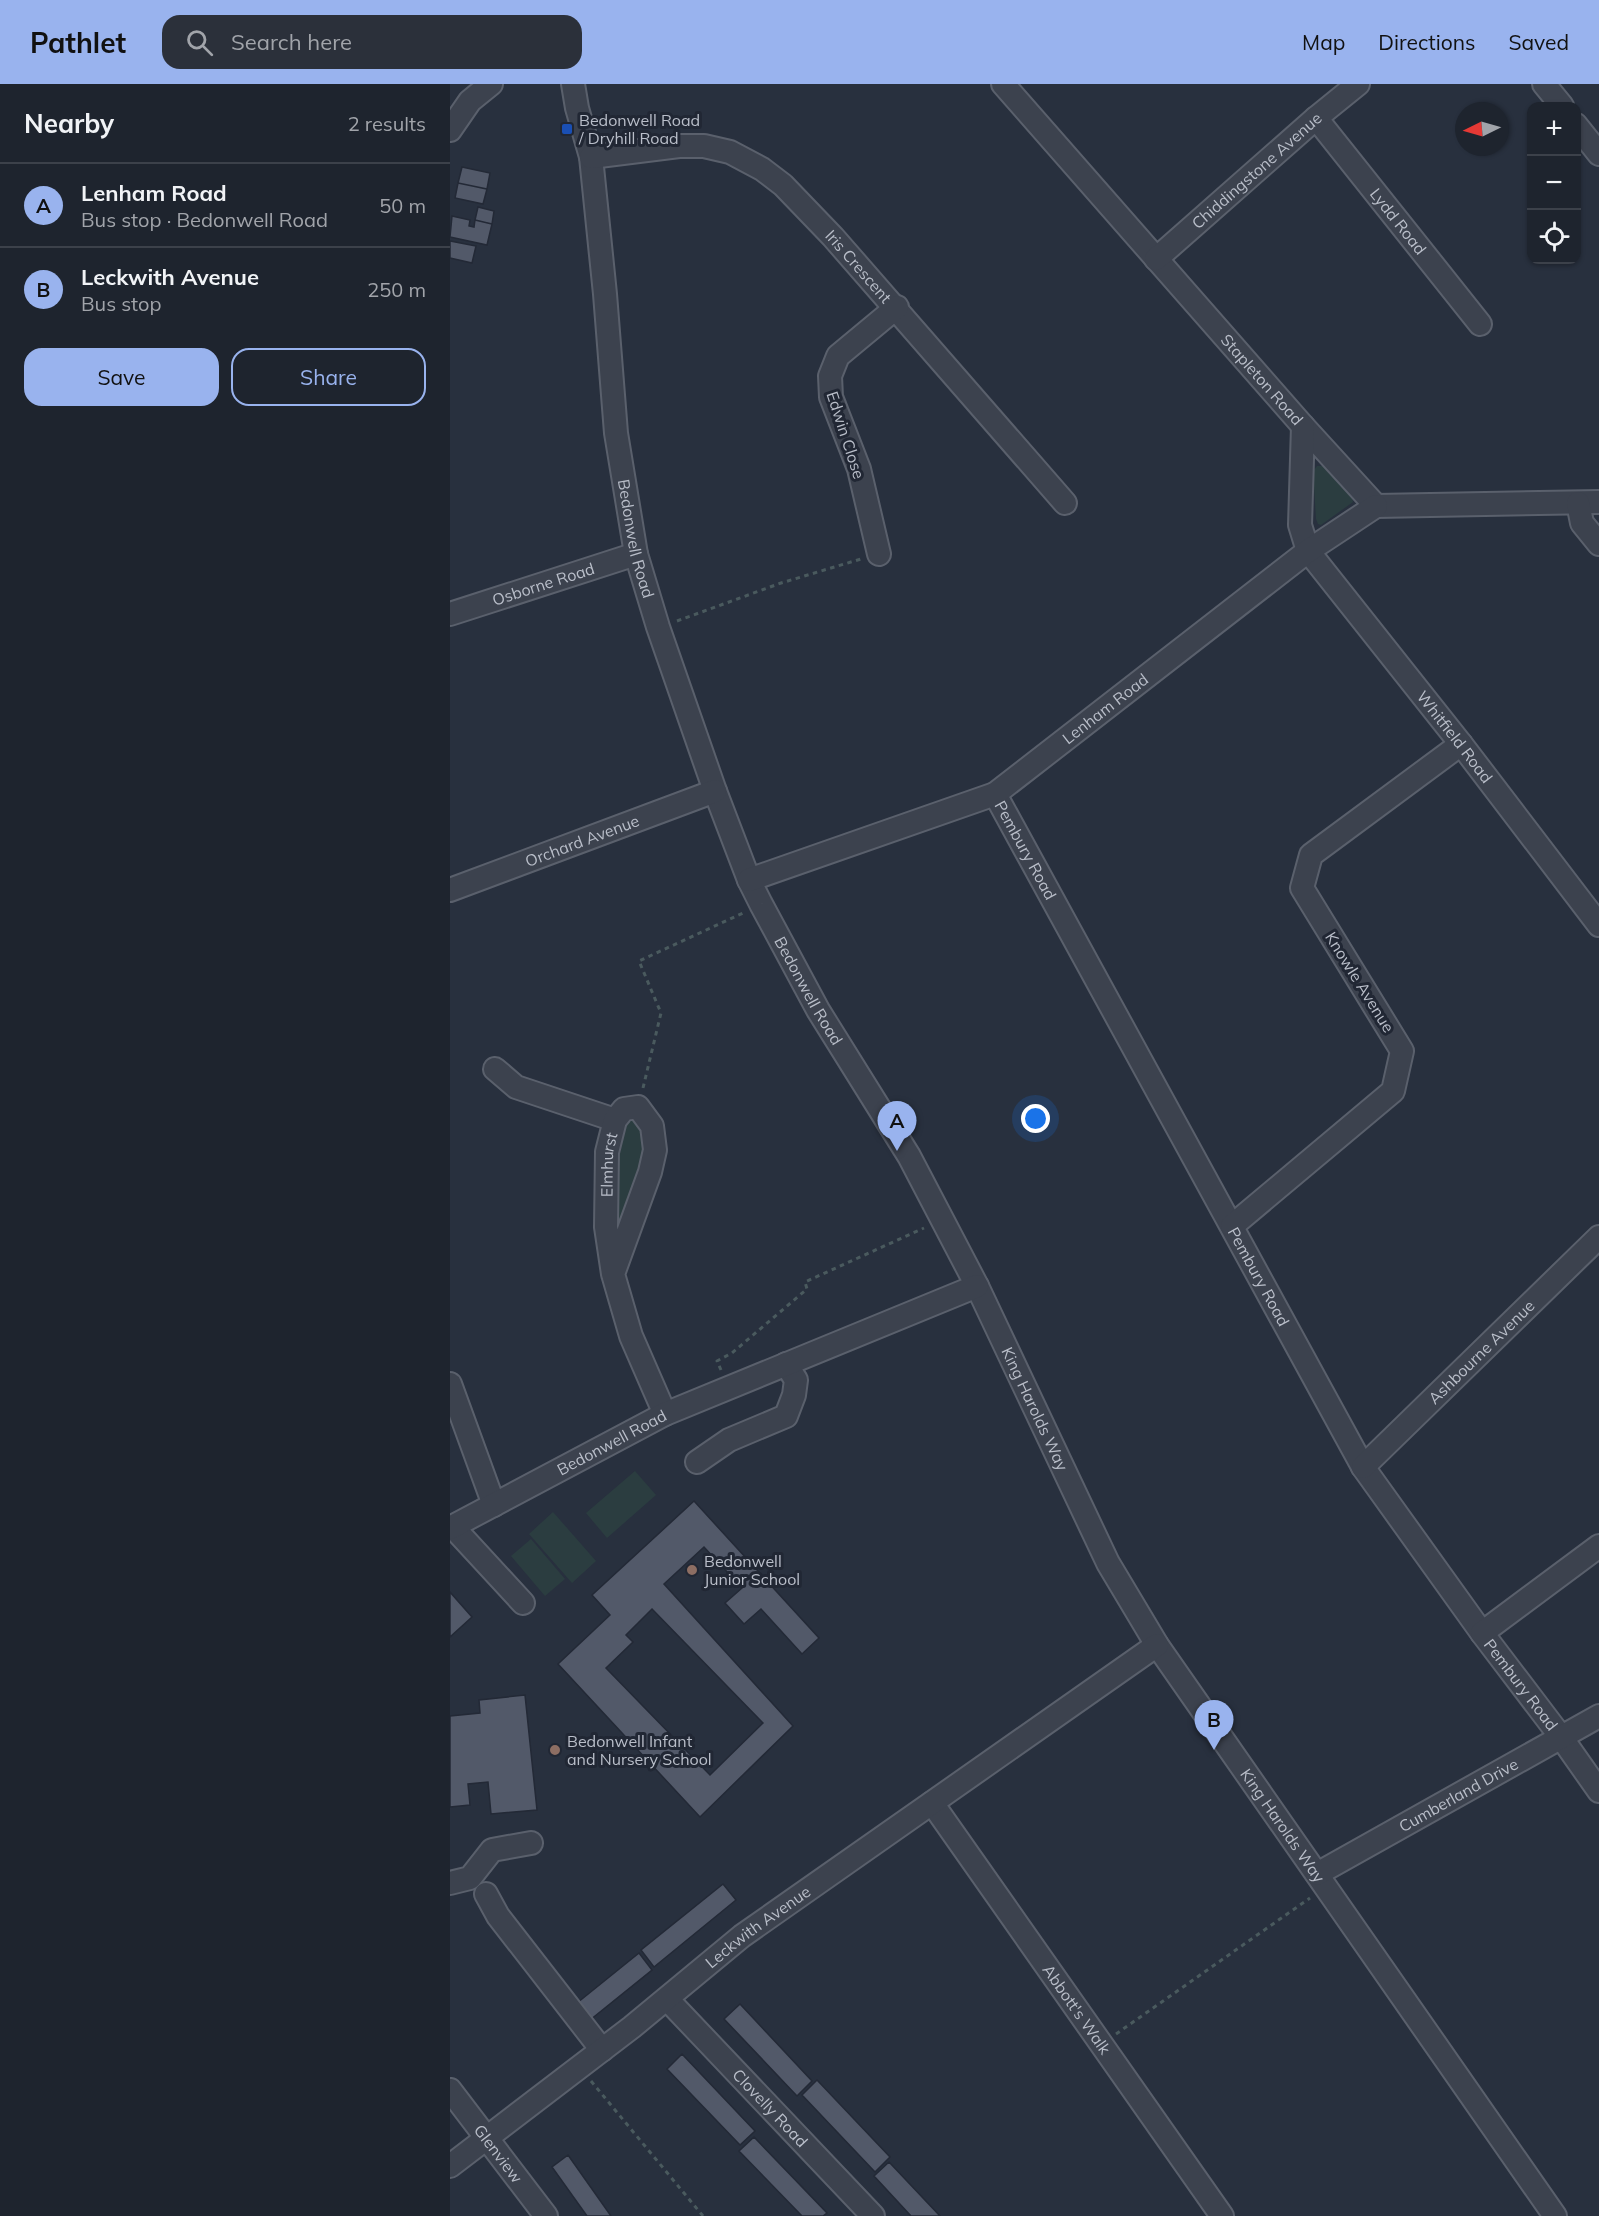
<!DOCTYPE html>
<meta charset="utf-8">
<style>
body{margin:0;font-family:Mulish,sans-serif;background:#2b303a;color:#f1f3f6}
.controls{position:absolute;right:18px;top:18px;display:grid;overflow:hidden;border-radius:12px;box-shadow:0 2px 4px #0004}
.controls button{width:54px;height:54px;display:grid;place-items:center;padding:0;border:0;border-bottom:2px solid #3c414a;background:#1e242e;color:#f1f3f6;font:30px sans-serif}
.compass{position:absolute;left:1005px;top:18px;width:54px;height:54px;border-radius:50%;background:#1e242e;box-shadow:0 2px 4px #0004;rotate:265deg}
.you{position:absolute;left:586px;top:1035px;width:21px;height:21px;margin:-15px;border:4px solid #fff;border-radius:50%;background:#1a73e8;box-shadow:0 0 0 9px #1a73e833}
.badge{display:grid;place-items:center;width:39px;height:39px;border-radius:50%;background:#99b3ee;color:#111;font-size:20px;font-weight:700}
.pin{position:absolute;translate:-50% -50px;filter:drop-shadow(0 2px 3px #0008)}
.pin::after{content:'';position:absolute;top:32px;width:21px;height:18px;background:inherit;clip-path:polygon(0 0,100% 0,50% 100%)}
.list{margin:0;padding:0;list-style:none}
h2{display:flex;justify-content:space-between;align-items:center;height:78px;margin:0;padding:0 24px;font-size:26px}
h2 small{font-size:20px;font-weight:400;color:#a1a4aa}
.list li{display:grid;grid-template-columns:39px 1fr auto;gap:18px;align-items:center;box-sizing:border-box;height:84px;padding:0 24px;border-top:2px solid #3c414a}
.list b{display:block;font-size:22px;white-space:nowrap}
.list p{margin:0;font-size:20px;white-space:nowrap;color:#a1a4aa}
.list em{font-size:20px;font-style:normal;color:#a1a4aa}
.actions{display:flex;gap:12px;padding:18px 24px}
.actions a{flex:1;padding:14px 0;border:2px solid #99b3ee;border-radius:18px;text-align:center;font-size:21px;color:#99b3ee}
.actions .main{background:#99b3ee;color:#111}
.icon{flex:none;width:33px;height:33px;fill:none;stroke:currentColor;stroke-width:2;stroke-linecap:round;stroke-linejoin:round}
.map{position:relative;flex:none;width:1149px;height:2132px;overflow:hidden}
header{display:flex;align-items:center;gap:36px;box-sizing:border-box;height:84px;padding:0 30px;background:#99b3ee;color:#111}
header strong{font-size:28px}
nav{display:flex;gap:33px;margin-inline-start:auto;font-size:21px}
.search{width:420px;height:54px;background:#2b303a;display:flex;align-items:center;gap:15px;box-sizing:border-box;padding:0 21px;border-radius:18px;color:#a1a4aa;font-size:22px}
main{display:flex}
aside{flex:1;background:#1e242e}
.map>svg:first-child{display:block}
.green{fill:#2b3d40}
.building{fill:#525969;stroke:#232936;stroke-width:1.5;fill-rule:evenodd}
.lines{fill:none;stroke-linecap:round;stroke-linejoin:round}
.minor-casing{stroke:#5a606c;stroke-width:26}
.path{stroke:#4a5a5e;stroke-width:3;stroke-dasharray:4.5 4.5;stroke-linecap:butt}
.minor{stroke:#3c424e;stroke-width:22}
.transit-dot{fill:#1a4fb4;stroke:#212734;stroke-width:2}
.education-dot{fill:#8d6e63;stroke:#212734;stroke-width:2}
.labels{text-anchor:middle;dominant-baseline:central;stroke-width:6;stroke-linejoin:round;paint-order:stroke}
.poi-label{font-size:16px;fill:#b9bec9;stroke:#212734;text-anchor:start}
.street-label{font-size:16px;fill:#b9bec9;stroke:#212734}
</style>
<header>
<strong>Pathlet</strong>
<div class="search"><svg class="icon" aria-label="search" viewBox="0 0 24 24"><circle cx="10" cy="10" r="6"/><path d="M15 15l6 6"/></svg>Search here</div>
<nav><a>Map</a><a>Directions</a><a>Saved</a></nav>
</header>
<main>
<aside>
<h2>Nearby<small>2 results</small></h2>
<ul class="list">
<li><span class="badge">A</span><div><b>Lenham Road</b><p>Bus stop · Bedonwell Road</p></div><em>50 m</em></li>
<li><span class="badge">B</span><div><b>Leckwith Avenue</b><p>Bus stop</p></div><em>250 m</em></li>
</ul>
<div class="actions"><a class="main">Save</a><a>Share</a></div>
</aside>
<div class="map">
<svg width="1149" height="2132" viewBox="0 0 1149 2132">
<rect width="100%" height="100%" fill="#28303e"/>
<!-- green -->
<path class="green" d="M867,382h7l28,31 1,5 -32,23 -3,-1 -2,-5 -3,-48z
M183,1035l6,2 9,24 -30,96 -1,-69 7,-46 4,-6z
M185,1387l21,24 -49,43 -21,-25z
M103,1428l43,49 -24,22 -43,-49z
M81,1455l34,40 -20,17 -34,-40z"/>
<!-- building -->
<path class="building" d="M12,83l28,6 -3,16 -29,-6z
M8,99l29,6 -4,15 -28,-6z
M28,123l16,4 -2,13 -17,-4z
M2,132l18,4 -1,6 5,1 1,-7 17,4 -5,21 -37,-8z
M0,157l26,5 -4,17 -22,-5z
M244,1417l125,137 -17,16 -41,-45 -17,15 -19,-21 17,-15 -38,-41 -40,37 129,142 -93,91 -142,-153 52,-49 -18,-20zM202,1525l111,114 -53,52 -104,-107 27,-26 -7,-7z
M0,1508l22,25 -22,20z
M75,1611l12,115 -46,4 -3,-32 -20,2 2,21 -20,2v-91l30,-3 -1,-13z
M273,1800l13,16 -82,67 -13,-17z
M189,1869l13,17 -62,50 -13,-17z
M290,1920l72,77 -15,15 -73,-77z
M232,1970l73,77 -15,14 -73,-76z
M367,1996l73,77 -15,15 -73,-77z
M304,2053l73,76 -4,3h-21l-63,-65z
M118,2071l43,61h-24l-35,-49z
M439,2078l51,54h-29l-37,-40z"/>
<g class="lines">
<defs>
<g id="minor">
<path id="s1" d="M123,0l4,24 14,49 14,137 11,139 20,121 22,73 57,164 34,89 12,24 57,106 91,146 68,130 131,277 49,82 398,571"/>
<path id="s2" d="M553,0l300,342 73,80 223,-4"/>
<path d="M1094,0l18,22"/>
<path id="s3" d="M866,34l164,206"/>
<path d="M1126,41l23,29"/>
<path d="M0,46l20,-29 21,-17"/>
<path id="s4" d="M141,73l88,-11h25l26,6 32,17 21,16 50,52 232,266"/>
<path id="s5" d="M706,175l160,-141 42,-34"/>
<path id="s6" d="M853,342l-3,99 8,26 153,193 138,181"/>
<path d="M1128,419l4,20 17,21"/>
<path d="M429,470l-20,-85 -28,-72 -1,-21 8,-20 59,-49"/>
<path id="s7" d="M0,530l186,-60"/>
<path id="s8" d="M545,710l368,673 119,166 79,104 38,54"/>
<path id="s9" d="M299,796l246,-86 313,-243 68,-45"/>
<path id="s10" d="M0,806l265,-99"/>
<path d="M45,985l21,18 99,33"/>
<path d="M782,1142l161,-135 9,-40 -100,-163 9,-33 150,-111"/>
<path id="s11" d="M163,1190l-7,-47 1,-75 8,-32 9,-11 14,-2 14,19 3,24 -5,22 -37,102 18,62 34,78"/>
<path d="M0,1300l44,121"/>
<path d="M247,1378l32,-22 57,-24 8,-21 2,-15 -10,-16"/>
<path id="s12" d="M913,1383l236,-230"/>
<path d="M3,1443l70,76"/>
<path id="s13" d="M0,1444l215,-114 312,-128"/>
<path d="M1032,1549l117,-87"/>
<path id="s14" d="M482,1719l290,413"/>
<path id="s15" d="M867,1790l282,-158"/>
<path d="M0,1799l20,-5 22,-28 39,-7"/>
<path d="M36,1810l12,22 104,134"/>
<path id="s16" d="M217,1915l206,217"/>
<path id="s17" d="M0,2006l96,126"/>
<path id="s18" d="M0,2082l182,-139 110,-91 415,-291"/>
</g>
</defs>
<!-- minor casing -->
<use href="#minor" class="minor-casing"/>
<!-- path -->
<path class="path" d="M227,537l104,-38 80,-24
M193,1004l18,-75 -22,-52 104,-48
M271,1286l-4,-9 15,-8 75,-64 -2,-7 119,-54
M666,1950l194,-136
M141,1997l112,135"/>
<!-- minor -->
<use href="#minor" class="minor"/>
</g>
<!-- markers -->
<rect class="transit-dot" x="111" y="39" width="12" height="12" rx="3"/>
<g class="education-dot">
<circle cx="242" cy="1486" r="6"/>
<circle cx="105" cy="1666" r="6"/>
</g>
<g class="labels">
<!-- poi labels -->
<g class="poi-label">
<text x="129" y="36">Bedonwell Road<tspan x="129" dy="18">/ Dryhill Road</tspan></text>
<text x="254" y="1477">Bedonwell<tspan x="254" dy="18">Junior School</tspan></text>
<text x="117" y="1657">Bedonwell Infant<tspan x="117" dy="18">and Nursery School</tspan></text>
</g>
<!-- street labels -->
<g class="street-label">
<text stroke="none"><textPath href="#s5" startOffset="134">Chiddingstone Avenue</textPath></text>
<text stroke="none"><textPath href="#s3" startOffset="132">Lydd Road</textPath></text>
<text stroke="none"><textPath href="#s4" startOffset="314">Iris Crescent</textPath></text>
<text stroke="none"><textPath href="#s2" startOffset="393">Stapleton Road</textPath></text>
<text transform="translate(396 351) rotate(72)">Edwin Close</text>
<text stroke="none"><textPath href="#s1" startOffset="460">Bedonwell Road</textPath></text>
<text stroke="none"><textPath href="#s7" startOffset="98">Osborne Road</textPath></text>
<text stroke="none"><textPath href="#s9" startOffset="400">Lenham Road</textPath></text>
<text stroke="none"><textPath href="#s6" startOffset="363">Whitfield Road</textPath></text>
<text stroke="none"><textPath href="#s10" startOffset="141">Orchard Avenue</textPath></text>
<text stroke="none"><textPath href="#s8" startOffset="64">Pembury Road</textPath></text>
<text transform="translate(910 898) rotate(58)">Knowle Avenue</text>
<text stroke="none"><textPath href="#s1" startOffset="946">Bedonwell Road</textPath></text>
<text stroke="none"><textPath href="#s11" startOffset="110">Elmhurst</textPath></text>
<text stroke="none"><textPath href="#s8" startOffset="550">Pembury Road</textPath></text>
<text stroke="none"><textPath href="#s12" startOffset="165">Ashbourne Avenue</textPath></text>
<text stroke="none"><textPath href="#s1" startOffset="1422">King Harolds Way</textPath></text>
<text stroke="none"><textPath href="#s13" startOffset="183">Bedonwell Road</textPath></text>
<text stroke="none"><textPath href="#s8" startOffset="1036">Pembury Road</textPath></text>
<text stroke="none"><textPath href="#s15" startOffset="162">Cumberland Drive</textPath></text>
<text stroke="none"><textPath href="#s1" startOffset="1908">King Harolds Way</textPath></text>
<text stroke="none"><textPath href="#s18" startOffset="390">Leckwith Avenue</textPath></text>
<text stroke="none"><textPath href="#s14" startOffset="252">Abbott's Walk</textPath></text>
<text stroke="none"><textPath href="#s16" startOffset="150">Clovelly Road</textPath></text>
<text stroke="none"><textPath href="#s17" startOffset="80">Glenview</textPath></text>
</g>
</g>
</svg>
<div class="controls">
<button>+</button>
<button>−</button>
<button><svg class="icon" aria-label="locate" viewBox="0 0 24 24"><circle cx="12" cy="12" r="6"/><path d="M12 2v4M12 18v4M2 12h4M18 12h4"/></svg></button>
</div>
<svg class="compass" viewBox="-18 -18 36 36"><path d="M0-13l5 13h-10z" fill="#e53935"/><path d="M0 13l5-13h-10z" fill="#a1a4aa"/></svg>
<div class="you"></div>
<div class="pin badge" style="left:447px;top:1067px">A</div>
<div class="pin badge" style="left:764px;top:1666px">B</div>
</div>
</main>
